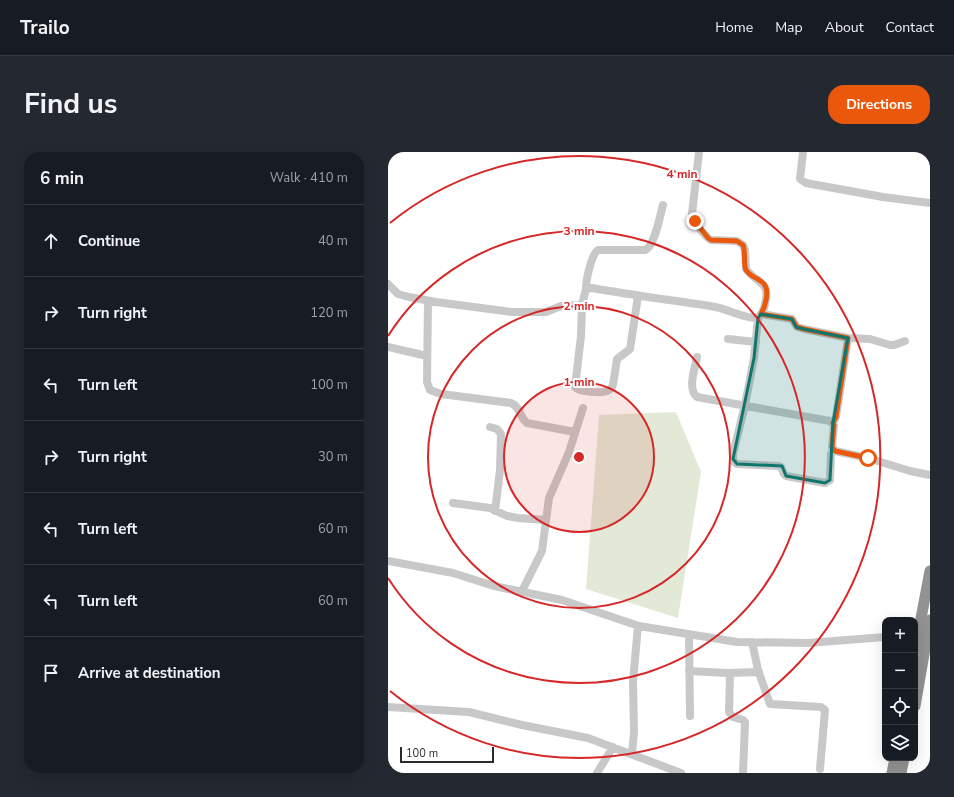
<!DOCTYPE html>
<meta charset="utf-8">
<style>
body{margin:0;font-family:"Nunito Sans",sans-serif;background:#242831;color:#f1f3f6}
.controls{position:absolute;right:12px;bottom:12px;display:grid;overflow:hidden;border-radius:8px;box-shadow:0 4px 16px #0002}
.controls button{width:36px;height:36px;display:grid;place-items:center;padding:0;border:0;border-bottom:1px solid #363941;background:#171b24;color:#f1f3f6;font:20px sans-serif}
.scale{position:absolute;left:12px;bottom:10px;width:94px;box-sizing:border-box;padding-left:4px;border:2px solid #2b2b2b;border-top:0;font-size:11px;line-height:14px;white-space:nowrap;color:#2b2b2b;-webkit-text-stroke:3px #fff;paint-order:stroke}
.stop{position:absolute;width:12px;height:12px;margin:-9px;border:3px solid #ea580c;border-radius:50%;background:#fff}
.stop.end{background:#ea580c;border-color:#fff;box-shadow:0 1px 4px #0008}
.list{margin:0;padding:0;list-style:none}
h2{display:flex;justify-content:space-between;align-items:center;height:52px;margin:0;padding:0 16px;font-size:17px}
h2 small{font-size:13px;font-weight:400;color:#9ea1a6}
.list li{display:grid;grid-template-columns:26px 1fr auto;gap:12px;align-items:center;box-sizing:border-box;height:72px;padding:0 16px;border-top:1px solid #363941}
.list b{display:block;font-size:15px;white-space:nowrap}
.list em{font-size:13px;font-style:normal;color:#9ea1a6}
.icon{flex:none;width:22px;height:22px;fill:none;stroke:currentColor;stroke-width:2;stroke-linecap:round;stroke-linejoin:round}
.map{position:relative;flex:none;width:542px;height:621px;overflow:hidden;border-radius:16px}
header{display:flex;align-items:center;gap:24px;box-sizing:border-box;height:56px;padding:0 20px;background:#171b24;border-bottom:1px solid #363941}
header strong{font-size:19px}
nav{display:flex;gap:22px;margin-inline-start:auto;font-size:14px}
.intro{display:flex;align-items:center;justify-content:space-between;box-sizing:border-box;height:96px;padding:0 24px}
h1{margin:0;font-size:28px}
.button{padding:10px 18px;border-radius:16px;background:#ea580c;color:#fff;font-size:14px;font-weight:700}
main{display:flex;gap:24px;padding:0 24px}
aside{flex:1;background:#171b24;border-radius:16px;box-shadow:0 4px 16px #0002}
.map>svg:first-child{display:block}
.green{fill:#e2ead7}
.lines{fill:none;stroke-linecap:round;stroke-linejoin:round}
.minor{stroke:#c8c8c8;stroke-width:8}
.highway{stroke:#929292;stroke-width:11}
.route{stroke:#ea580c;stroke-width:5}
.marked{fill:#0f766e;fill-opacity:0.2;stroke:#0f766e;stroke-width:3;stroke-linejoin:round}
.ring{fill:none;stroke:#d62828;stroke-width:2}
.centre{fill:#d62828;stroke:#fff;stroke-width:2}
.ring-label{font-size:12px;text-anchor:middle;font-weight:bold;fill:#d62828;stroke:#fff;stroke-width:4;stroke-linejoin:round;paint-order:stroke}
</style>
<header>
<strong>Trailo</strong>
<nav><a>Home</a><a>Map</a><a>About</a><a>Contact</a></nav>
</header>
<div class="intro"><h1>Find us</h1><a class="button">Directions</a></div>
<main>
<aside>
<h2>6 min<small>Walk · 410 m</small></h2>
<ul class="list">
<li><svg class="icon" aria-label="ahead" viewBox="0 0 24 24"><path d="M12 20V5M6 11l6-6 6 6"/></svg><div><b>Continue</b></div><em>40 m</em></li>
<li><svg class="icon" aria-label="right" viewBox="0 0 24 24"><path d="M7 20v-9h11M14 6l5 5-5 5"/></svg><div><b>Turn right</b></div><em>120 m</em></li>
<li><svg class="icon" aria-label="left" viewBox="0 0 24 24"><path d="M17 20v-9H6M10 6l-5 5 5 5"/></svg><div><b>Turn left</b></div><em>100 m</em></li>
<li><svg class="icon" aria-label="right" viewBox="0 0 24 24"><path d="M7 20v-9h11M14 6l5 5-5 5"/></svg><div><b>Turn right</b></div><em>30 m</em></li>
<li><svg class="icon" aria-label="left" viewBox="0 0 24 24"><path d="M17 20v-9H6M10 6l-5 5 5 5"/></svg><div><b>Turn left</b></div><em>60 m</em></li>
<li><svg class="icon" aria-label="left" viewBox="0 0 24 24"><path d="M17 20v-9H6M10 6l-5 5 5 5"/></svg><div><b>Turn left</b></div><em>60 m</em></li>
<li><svg class="icon" aria-label="arrive" viewBox="0 0 24 24"><path d="M6 21V4h12l-3 4 3 4H6"/></svg><div><b>Arrive at destination</b></div></li>
</ul>
</aside>
<div class="map">
<svg width="542" height="621" viewBox="0 0 542 621">
<rect width="100%" height="100%" fill="#fff"/>
<!-- green -->
<path class="green" d="M288,260l25,60 -23,146 -92,-29 13,-174z"/>
<g class="lines">
<!-- minor -->
<path class="minor" d="M415,0l-3,27 6,4 77,14 47,6
M0,132l10,10 11,3 27,5 76,10h34l15,-6 21,-1 4,-16 6,-1c39,7 79,12 118,18 17,2 31,12 48,12 4,-4 6,-8 7,-14 6,-23 -8,-20 -19,-35l-1,-19 -2,-5 -6,-4 -26,-1c-8,-5 -16,-17 -19,-26l7,-62
M198,137c0,-9 5,-34 12,-39h47c10,-4 15,-35 18,-45
M40,149l-1,81 3,8 11,4 70,9c10,4 8,14 16,20l48,9
M194,153l-1,31 -6,51c4,5 28,7 34,3 2,-1 3,-2 4,-5l4,-26 13,-10 8,-53
M373,162l31,5 5,8 7,2 44,9 22,1 20,6h4l11,-4
M370,166l-4,40 -9,47 -12,49v7l4,3 42,2 2,1 3,7 2,2 39,7 5,-3 1,-26 2,-4
M340,187l28,3
M0,195l39,9
M309,205c-2,12 -10,32 0,40l133,24 4,4 -2,22 3,4 33,7 42,13 20,4
M445,271l3,-6 12,-79
M102,275l7,2 4,5 -1,36 -5,41
M65,351l37,5 17,8 11,2 28,2
M0,409l65,12 41,13 68,14 77,26 98,16 71,1 77,-6
M134,439l20,-40 7,-53 20,-46 14,-44
M301,482l1,82
M364,490l6,28 12,34 51,3 4,3 -5,59
M301,519l38,2 32,-1
M342,521l-1,39 4,5 10,3 2,2 -2,51
M0,555l81,5 53,13 66,13 93,35
M244,602l2,-22 -1,-51 5,-55
M209,621l16,-26"/>
<!-- highway -->
<path class="highway" d="M527,498l15,-79
M527,554l15,-86
M504,621l3,-15
M513,621l3,-15"/>
</g>
<g class="lines">
<!-- route -->
<path class="route" d="M307,69l13,17 3,2 26,1 6,4c3,8 0,18 3,25 4,7 13,8 18,14 6,7 1,23 -3,30l31,5 5,8 7,2 44,9 -12,79 -3,6 1,2 -2,22 3,4 33,7"/>
</g>
<!-- marked area -->
<path class="marked" d="M373,162l31,5 4,8 8,2 44,9 -15,85 -3,57 -5,3 -39,-7 -4,-10 -45,-2 -4,-5 21,-101 4,-40z"/>
<!-- distance rings -->
<circle cx="191" cy="305" r="75" fill="#d62828" fill-opacity=".12"/>
<g class="ring">
<circle cx="191" cy="305" r="75"/>
<circle cx="191" cy="305" r="151"/>
<path d="M0 184A226 226 0 1 1 0 426"/>
<path d="M2 71A301 301 0 1 1 2 539"/>
</g>
<circle cx="191" cy="305" r="6" class="centre"/>
<g class="ring-label">
<text x="294" y="26">4 min</text>
<text x="191" y="83">3 min</text>
<text x="191" y="158">2 min</text>
<text x="191" y="234">1 min</text>
</g>
</svg>
<div class="controls">
<button>+</button>
<button>−</button>
<button><svg class="icon" aria-label="locate" viewBox="0 0 24 24"><circle cx="12" cy="12" r="6"/><path d="M12 2v4M12 18v4M2 12h4M18 12h4"/></svg></button>
<button><svg class="icon" aria-label="layers" viewBox="0 0 24 24"><path d="M12 4l9 5-9 5-9-5zM3 14l9 5 9-5"/></svg></button>
</div>
<div class="scale">100 m</div>
<div class="stop" style="left:480px;top:306px"></div>
<div class="stop end" style="left:307px;top:69px"></div>
</div>
</main>
